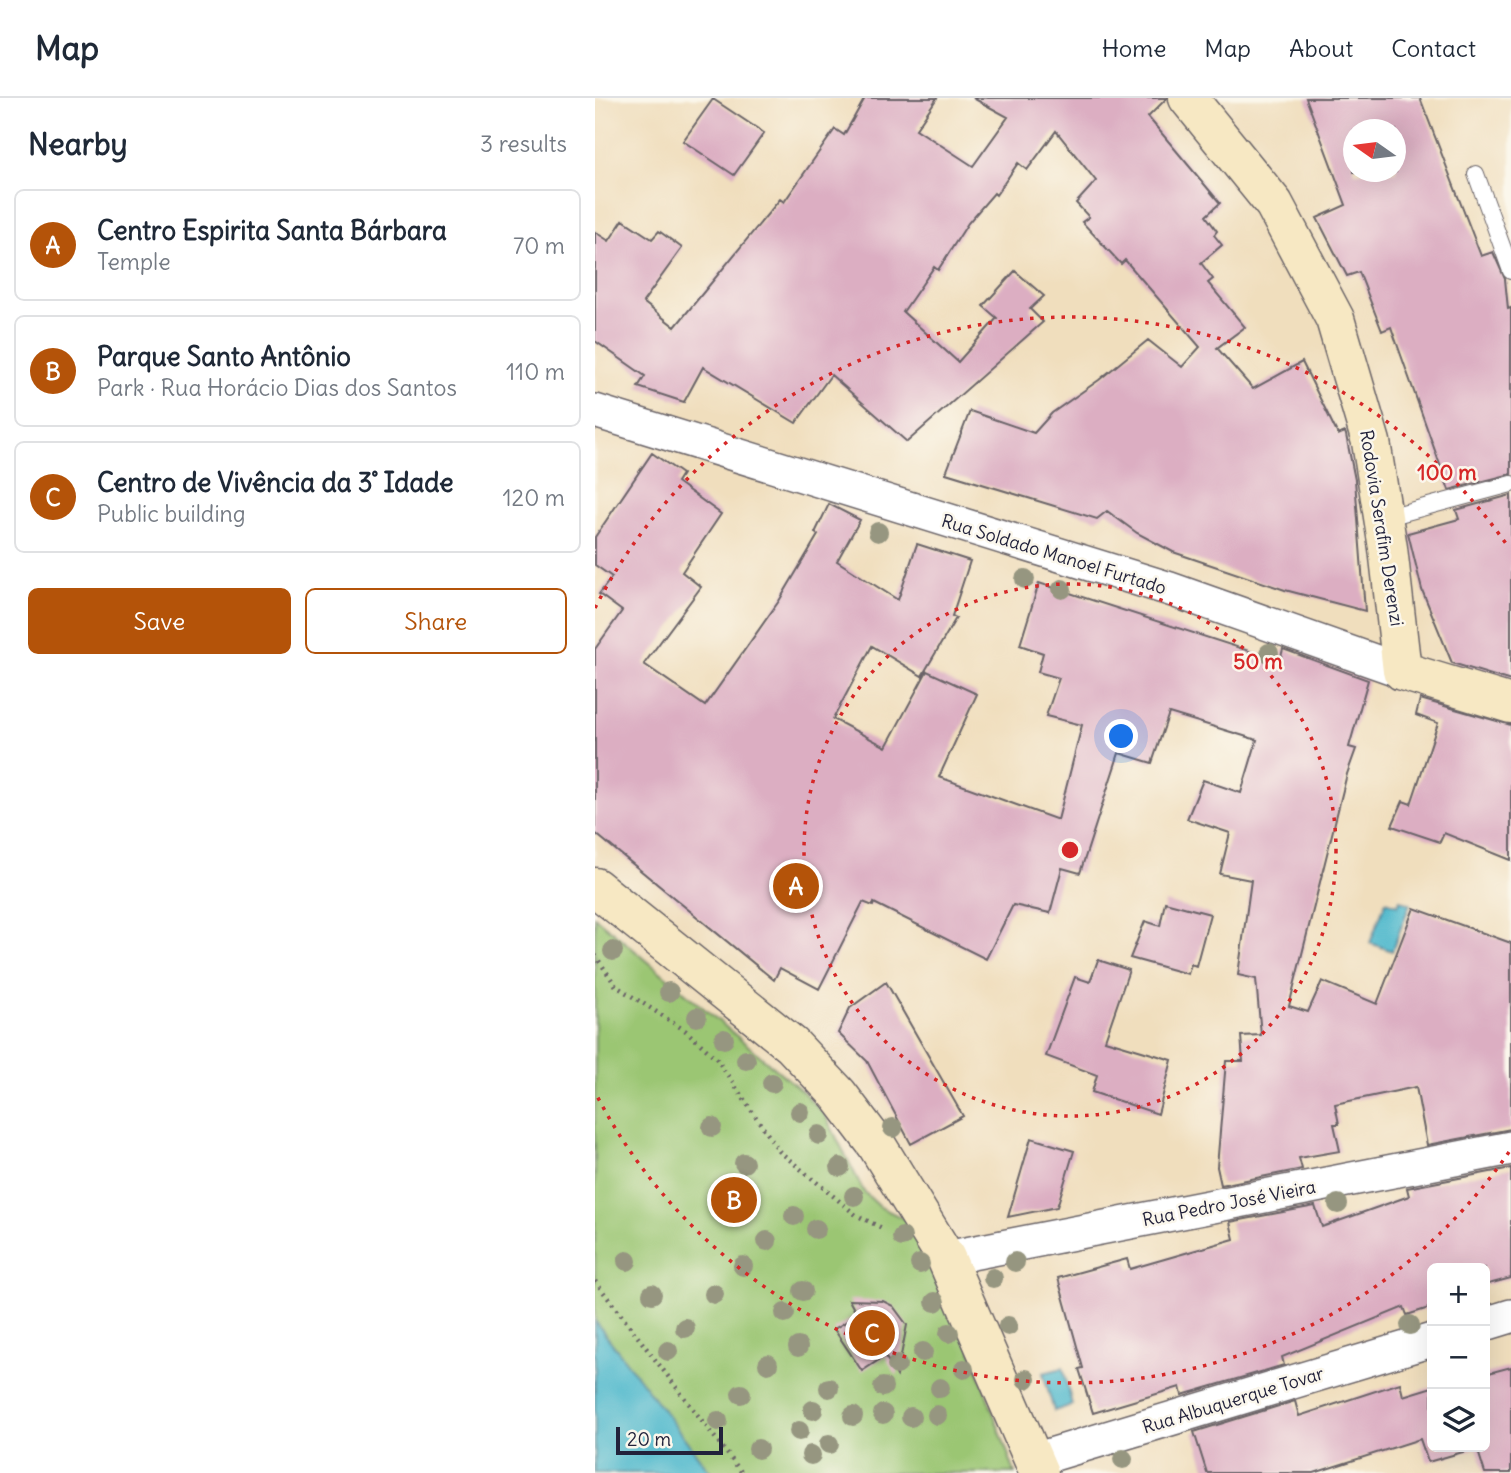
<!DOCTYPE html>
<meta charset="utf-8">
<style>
body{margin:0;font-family:Delius,sans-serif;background:#f6f6f7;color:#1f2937}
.controls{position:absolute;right:21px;bottom:21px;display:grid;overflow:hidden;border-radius:10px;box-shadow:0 7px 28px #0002}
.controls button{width:63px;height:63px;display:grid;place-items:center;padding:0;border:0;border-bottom:2px solid #e0e1e3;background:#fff;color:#1f2937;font:35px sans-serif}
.compass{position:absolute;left:748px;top:21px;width:63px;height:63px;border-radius:50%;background:#fff;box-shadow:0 7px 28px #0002;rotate:284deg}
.scale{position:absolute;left:21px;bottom:18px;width:107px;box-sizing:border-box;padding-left:7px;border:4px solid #22223b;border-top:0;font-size:19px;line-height:24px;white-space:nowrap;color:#22223b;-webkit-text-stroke:5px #fbf7ec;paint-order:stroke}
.you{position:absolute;left:527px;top:639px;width:24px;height:24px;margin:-18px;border:5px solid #fff;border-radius:50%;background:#1a73e8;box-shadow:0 0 0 10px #1a73e833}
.badge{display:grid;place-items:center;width:46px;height:46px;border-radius:50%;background:#b45309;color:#fff;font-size:23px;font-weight:700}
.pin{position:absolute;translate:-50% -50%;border:4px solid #fff;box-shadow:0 2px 7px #0006}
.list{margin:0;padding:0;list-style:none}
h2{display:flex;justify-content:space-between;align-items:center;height:91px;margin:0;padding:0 28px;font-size:30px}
h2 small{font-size:23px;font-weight:400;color:#747a83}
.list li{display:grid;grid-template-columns:46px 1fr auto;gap:21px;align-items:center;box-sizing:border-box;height:112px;margin:0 14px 14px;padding:0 14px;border:2px solid #e0e1e3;border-radius:10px}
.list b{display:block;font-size:26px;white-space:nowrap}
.list p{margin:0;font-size:23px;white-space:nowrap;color:#747a83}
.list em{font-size:23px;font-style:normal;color:#747a83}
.actions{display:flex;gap:14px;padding:21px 28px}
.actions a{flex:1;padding:16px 0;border:2px solid #b45309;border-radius:10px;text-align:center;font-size:24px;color:#b45309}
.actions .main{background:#b45309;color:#fff}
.icon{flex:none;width:38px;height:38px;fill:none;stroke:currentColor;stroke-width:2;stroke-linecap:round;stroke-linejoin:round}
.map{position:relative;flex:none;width:916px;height:1375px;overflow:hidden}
header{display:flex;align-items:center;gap:42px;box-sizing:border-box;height:98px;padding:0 35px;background:#fff;border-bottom:2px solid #e0e1e3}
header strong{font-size:33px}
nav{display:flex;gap:38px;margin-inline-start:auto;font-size:24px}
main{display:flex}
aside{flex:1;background:#fff}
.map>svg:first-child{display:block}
.green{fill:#9bc673;stroke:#5e7457;stroke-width:2}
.water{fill:#4eb8cc;stroke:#386d84;stroke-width:2}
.building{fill:#dcaec2;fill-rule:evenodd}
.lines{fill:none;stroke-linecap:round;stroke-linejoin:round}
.lane-casing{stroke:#6a6468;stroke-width:18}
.street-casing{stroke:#6a6468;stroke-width:36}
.secondary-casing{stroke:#6a6468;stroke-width:41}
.path{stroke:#6a6468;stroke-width:4.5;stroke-dasharray:2 5;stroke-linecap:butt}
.lane{stroke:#fff;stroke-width:16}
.street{stroke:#fff;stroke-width:33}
.secondary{stroke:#f7e8c3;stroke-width:38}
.tree{fill:#969680}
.ring{fill:none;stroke:#d62828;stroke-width:3.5;stroke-dasharray:3.5 7}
.labels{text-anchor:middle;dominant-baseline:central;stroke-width:5;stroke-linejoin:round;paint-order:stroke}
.street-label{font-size:18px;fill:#22223b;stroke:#fbf7ec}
.centre{fill:#d62828;stroke:#fbf7ec;stroke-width:3.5}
.ring-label{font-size:21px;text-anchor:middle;font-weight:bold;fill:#d62828;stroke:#fbf7ec;stroke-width:5;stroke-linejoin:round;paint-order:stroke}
</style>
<header>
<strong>Map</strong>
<nav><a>Home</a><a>Map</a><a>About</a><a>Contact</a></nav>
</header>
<main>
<aside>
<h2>Nearby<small>3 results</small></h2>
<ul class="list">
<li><span class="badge">A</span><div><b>Centro Espirita Santa Bárbara</b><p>Temple</p></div><em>70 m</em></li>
<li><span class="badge">B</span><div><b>Parque Santo Antônio</b><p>Park · Rua Horácio Dias dos Santos</p></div><em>110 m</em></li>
<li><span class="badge">C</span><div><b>Centro de Vivência da 3˚ Idade</b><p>Public building</p></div><em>120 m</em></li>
</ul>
<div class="actions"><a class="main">Save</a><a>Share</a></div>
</aside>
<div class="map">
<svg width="916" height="1375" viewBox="0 0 916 1375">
<rect width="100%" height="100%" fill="#fbf7ec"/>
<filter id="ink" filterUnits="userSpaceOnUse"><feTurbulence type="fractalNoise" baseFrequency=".0143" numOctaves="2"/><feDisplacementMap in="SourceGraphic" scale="14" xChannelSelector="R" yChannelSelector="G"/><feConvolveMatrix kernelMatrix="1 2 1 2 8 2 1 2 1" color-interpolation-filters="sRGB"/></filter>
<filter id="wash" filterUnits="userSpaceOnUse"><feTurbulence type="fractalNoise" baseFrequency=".00686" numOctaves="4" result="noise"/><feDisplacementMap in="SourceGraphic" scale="28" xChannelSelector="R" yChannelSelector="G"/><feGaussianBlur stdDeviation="1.57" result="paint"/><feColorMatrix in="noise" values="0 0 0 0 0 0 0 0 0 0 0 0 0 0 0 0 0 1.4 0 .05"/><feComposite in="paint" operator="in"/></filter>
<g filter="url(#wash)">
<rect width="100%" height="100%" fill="#f0debd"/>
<!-- green -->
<path class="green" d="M0,819l207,174 23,24 39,77 16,15 31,15 31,49 73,202h-304l-116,-152z"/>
<!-- water -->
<path class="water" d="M805,802l10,4 -18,47 -22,-8 16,-42 12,4z
M0,1223l116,152h-116z
M468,1270l9,37 -18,6 -11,-38z"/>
<g id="blocks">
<!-- building -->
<path class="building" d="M270,0h72l-21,31 57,37 35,-49 -35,-19h194l-19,19 72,86 -14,13 11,15 -3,4 8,10 -21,18 12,16 -5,4 37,44 -28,21 36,41 49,-27 36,73 7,-3 1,3 9,45 10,131 -80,-21 -112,-38 -36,-19 -30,-22 -10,8 -151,-46 24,-62 64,22 18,-20 47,-33 49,-40 34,27 18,-20 -75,-87 -4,4 -39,-42 7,-5 -13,-14 20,-22 -40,-50 -29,39 -9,-7 -22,32 -2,-2 -26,30 -30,47 -4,-3 -31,45 55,50 39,-44 -14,-12 32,-35 29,25 -14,13 13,13 -136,120 -76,-67 -35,48 -93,-56 -19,35 -46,-15 7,-11 -50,-35v-109l14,9 14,-21 29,19 7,-8 23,17 -39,54 32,25 105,-128 4,3 51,-73 9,6z
M711,0h114l61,158 12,-4 12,27 3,30 3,-1v166l-62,16 -58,-163 -9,4 -23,-59 -12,4 -30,-58 29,-13zM759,32h42v42h-42z
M118,1l51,34 -30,42 -51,-34z
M57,355l30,21 -5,8 44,32 -39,58 19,15 -57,77 61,42 74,-105 39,-66 -3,-2 14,-29 31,16 -23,41 61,39 19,-56 53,17 -18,55 4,2 -34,58 -50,-30 -39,73 53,28 41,-76 50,23 -38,83 119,43 24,-95 -36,-9 13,-38 -21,-6 5,-19 -23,-8 19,-62 241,78 3,-12 85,31 -19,67 7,2 -9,25 -58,232 19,6 14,-31 55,23 37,-96 97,35v186l-84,16 -11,-58 -81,17 4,20h-5l6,27 -41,7 3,11 -81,16 -4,-18 9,-106h17l-2,-25 20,-1 -5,-56 -18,-4 13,-95 -31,-6 10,-41 -43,-14 16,-39 38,13 16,-53 -88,-27 -17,50 -33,-10 -39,120 -18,-5 -12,45 -37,-8 -27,54 -112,-56 -1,3 -10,-4 -44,87 -39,-21 -6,12 -179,-147v-184l27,-38 -23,-17 13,-17 -17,-12v-28z
M916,397v186l-59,-18 -30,-73 -14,-57 51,-14 -3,-9z
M825,601l91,26v135l-67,-27 -4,9 -48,-16 11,-25 8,3 27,-81 -22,-8z
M570,804l45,12 -14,52 -5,-2 -3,10 -58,-16 15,-37 15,5z
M503,862l31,10 -24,70 67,20 -14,54 -66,-22 5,-17 -51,-19 29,-79 15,5z
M291,884l77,134 -52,28 -44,-83 -29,-28 12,-25z
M436,1040l43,13 -17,56 -49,10z
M916,1070v110l-26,7v-17h-53v39l-25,8 -3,-8 -122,50 2,8 -102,30 -2,-8 -87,26 -14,-44 4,-1 -25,-90 69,-19 3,10 104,-30 -4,-17 85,-16 7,21 87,-31 -2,-8z
M254,1202l34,1 10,5 14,19 -10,51 -12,-20 -23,15 -28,-42 23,-14z
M916,1269v106h-26l-8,-25 -49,14 -8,-23 -106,34h-107l-13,-41 101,-31 4,15 101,-33 3,13 29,-9v60h53v-73z"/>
</g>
</g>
<g filter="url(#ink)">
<use href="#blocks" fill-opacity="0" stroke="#6a6468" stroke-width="2"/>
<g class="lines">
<defs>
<path id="lane" d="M881,76l35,97
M789,420l127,-34"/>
<path id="street" d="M0,313l575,178 232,82
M351,1160l565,-110
M890,1226l26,-8
M439,1362l398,-120"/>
<path id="secondary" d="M593,0l86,106 61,115 36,123 17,106 14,123 109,33
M0,789l197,158 46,49 38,50 70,114 93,215"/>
</defs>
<!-- lane casing -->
<use href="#lane" class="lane-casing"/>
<!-- street casing -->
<use href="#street" class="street-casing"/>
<!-- secondary casing -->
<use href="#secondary" class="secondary-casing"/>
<!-- path -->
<path class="path" d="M0,857l21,31 70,45 30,27 63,93 77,64 28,14
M0,1183l147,192"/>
<!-- lane -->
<use href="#lane" class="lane"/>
<!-- street -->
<use href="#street" class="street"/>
<!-- secondary -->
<use href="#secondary" class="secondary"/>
</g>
<!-- trees -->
<g class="tree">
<circle cx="283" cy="434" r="10"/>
<circle cx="430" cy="481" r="10"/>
<circle cx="467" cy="491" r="10"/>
<circle cx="674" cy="555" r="10"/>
<circle cx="18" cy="853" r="10"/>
<circle cx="74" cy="894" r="10"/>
<circle cx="102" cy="919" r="10"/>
<circle cx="129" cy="941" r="10"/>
<circle cx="151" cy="962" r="10"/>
<circle cx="177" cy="985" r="10"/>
<circle cx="205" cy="1014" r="10"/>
<circle cx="117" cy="1029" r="10"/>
<circle cx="298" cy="1030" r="10"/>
<circle cx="224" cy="1037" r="10"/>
<circle cx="149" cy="1065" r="10"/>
<circle cx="245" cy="1069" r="10"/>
<circle cx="259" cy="1098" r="10"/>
<circle cx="743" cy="1106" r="10"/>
<circle cx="199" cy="1118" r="10"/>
<circle cx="221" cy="1131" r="10"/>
<circle cx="307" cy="1139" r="10"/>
<circle cx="172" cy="1143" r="10"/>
<circle cx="32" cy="1163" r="10"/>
<circle cx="420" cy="1164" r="10"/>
<circle cx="325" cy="1166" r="10"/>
<circle cx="148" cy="1168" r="10"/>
<circle cx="398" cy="1180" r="10"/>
<circle cx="208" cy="1193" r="10"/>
<circle cx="57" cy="1196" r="10"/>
<circle cx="119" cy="1196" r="10"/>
<circle cx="340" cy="1204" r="10"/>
<circle cx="190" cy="1215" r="10"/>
<circle cx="815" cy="1227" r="10"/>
<circle cx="413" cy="1228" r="10"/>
<circle cx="90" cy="1230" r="10"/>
<circle cx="354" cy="1235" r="10"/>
<circle cx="203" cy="1249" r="10"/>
<circle cx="73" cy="1253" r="10"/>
<circle cx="328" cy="1254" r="10"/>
<circle cx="173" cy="1266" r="10"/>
<circle cx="302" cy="1267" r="10"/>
<circle cx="369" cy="1271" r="10"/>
<circle cx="431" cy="1281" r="10"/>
<circle cx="288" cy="1289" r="10"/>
<circle cx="234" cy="1290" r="10"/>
<circle cx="345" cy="1290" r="10"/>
<circle cx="146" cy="1296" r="10"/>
<circle cx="218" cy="1312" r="10"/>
<circle cx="288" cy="1316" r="10"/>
<circle cx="342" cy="1317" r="10"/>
<circle cx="258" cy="1318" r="10"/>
<circle cx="316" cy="1319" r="10"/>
<circle cx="123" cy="1323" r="10"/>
<circle cx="204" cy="1333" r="10"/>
<circle cx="234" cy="1346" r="10"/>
<circle cx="163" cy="1351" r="10"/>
<circle cx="216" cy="1357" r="10"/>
<circle cx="528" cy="1361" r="10"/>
</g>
</g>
<!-- distance rings -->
<g class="ring">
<circle cx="475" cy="752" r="266"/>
<path d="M914 1054A533 533 0 0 1 0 994M0 510A533 533 0 0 1 914 450"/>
</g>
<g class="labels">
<!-- street labels -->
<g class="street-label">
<text transform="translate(787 430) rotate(81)">Rodovia Serafim Derenzi</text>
<text transform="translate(459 456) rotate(17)">Rua Soldado Manoel Furtado</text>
<text transform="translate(634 1105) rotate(-11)">Rua Pedro José Vieira</text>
<text transform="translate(638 1302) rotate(-17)">Rua Albuquerque Tovar</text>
</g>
</g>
<circle cx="475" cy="752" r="10" class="centre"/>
<g class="ring-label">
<text x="852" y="382">100 m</text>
<text x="663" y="571">50 m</text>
</g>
</svg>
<div class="controls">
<button>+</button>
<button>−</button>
<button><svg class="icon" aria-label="layers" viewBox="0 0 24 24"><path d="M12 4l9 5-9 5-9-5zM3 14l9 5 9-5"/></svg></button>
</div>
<svg class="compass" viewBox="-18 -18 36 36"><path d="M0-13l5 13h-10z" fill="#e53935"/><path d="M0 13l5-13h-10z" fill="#747a83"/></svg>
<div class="scale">20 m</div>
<div class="you"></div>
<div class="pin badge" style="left:201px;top:788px">A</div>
<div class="pin badge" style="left:139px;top:1102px">B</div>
<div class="pin badge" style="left:277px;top:1235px">C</div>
</div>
</main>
